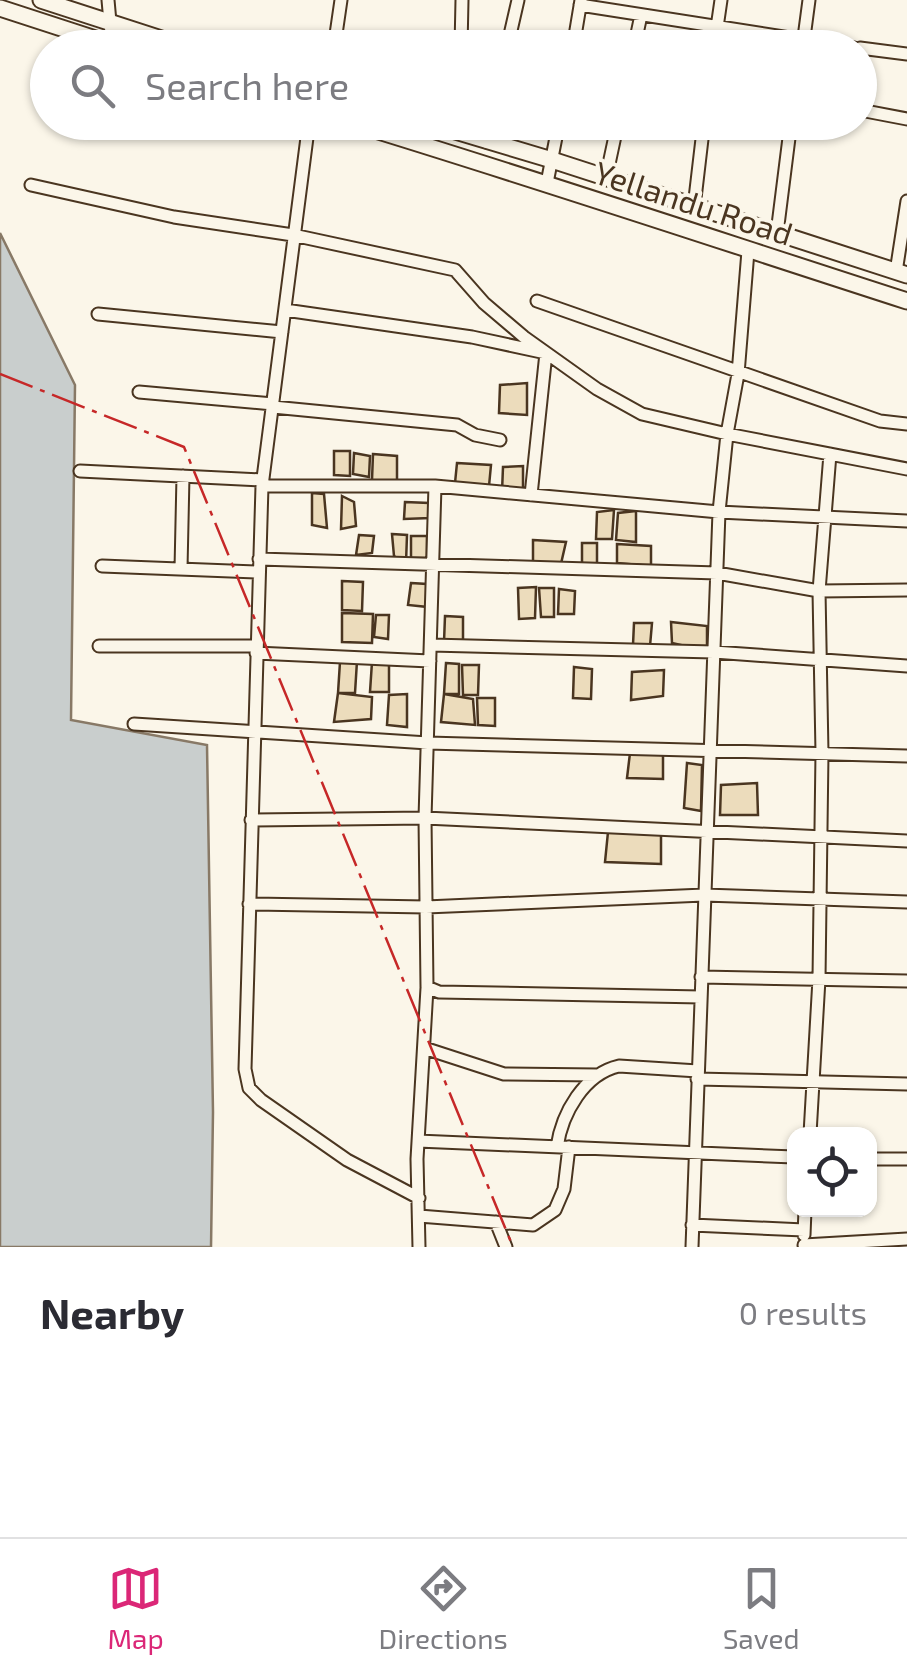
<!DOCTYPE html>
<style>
body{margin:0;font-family:"Exo 2",sans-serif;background:#f7f7f7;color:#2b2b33}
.controls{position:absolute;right:30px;bottom:30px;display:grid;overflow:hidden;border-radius:20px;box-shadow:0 2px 8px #0004}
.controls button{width:90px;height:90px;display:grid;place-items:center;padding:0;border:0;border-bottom:2px solid #e1e1e2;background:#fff;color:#2b2b33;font:50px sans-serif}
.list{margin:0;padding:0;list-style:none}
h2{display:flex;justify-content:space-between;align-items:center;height:130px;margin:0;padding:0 40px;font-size:42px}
h2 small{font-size:32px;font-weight:400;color:#7c7c81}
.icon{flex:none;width:55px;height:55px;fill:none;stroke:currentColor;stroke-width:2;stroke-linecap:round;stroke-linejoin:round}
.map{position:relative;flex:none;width:907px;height:1247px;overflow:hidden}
.search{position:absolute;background:#fff;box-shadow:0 2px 8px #0004;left:30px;right:30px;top:30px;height:110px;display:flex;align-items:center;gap:25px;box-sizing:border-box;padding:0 35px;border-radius:55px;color:#7c7c81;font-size:38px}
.sheet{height:290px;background:#fff}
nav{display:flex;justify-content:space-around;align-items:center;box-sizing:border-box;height:140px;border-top:2px solid #e1e1e2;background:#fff;font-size:28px;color:#7c7c81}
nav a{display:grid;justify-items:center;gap:5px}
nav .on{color:#db2777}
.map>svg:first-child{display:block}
.water{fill:#c9cecd;stroke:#887966;stroke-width:2.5}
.building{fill:#ecdcbc;stroke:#4a3520;stroke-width:2.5}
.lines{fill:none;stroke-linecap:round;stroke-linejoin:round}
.street-casing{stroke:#4a3520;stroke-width:15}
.secondary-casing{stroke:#4a3520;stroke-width:19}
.street{stroke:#fbf6e9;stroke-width:11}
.secondary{stroke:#fbf6e9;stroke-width:15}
.power{stroke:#c62828;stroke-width:2.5;stroke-dasharray:35 8 5 8;stroke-linecap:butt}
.labels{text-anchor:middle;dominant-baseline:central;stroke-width:8;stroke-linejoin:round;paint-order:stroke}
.street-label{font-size:32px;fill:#4a3520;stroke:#fbf6e9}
</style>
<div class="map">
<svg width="907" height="1247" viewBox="0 0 907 1247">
<rect width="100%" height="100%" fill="#fbf6e9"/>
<!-- water -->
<path class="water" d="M0,233l75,152 -4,335 136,25 6,367 -2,135h-211z"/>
<!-- building -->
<path class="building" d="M527,383v32l-28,-2 1,-28z
M334,451h16v25l-16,-1z
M354,453l16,3 -1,21 -16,-3z
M373,454l24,2v26l-25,-2z
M457,463l34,2 -2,21 -34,-3z
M523,466v24l-21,2 1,-25z
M312,493l12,1 3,34 -15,-3z
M342,496l12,6 2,24 -15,3z
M405,502l24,1 1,15 -26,1z
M614,510l-2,29h-16l1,-27z
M636,511v31l-20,-2 2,-27z
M392,534l15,1 -1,28 -12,-7z
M359,535l15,1 -2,17 -16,2z
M411,536h16v22h-16z
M533,540l33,2 -6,26 -27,-5z
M582,543h15v22l-15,1z
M617,544l34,2v20l-34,-3z
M342,581l21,1 -1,29 -20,-1z
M411,583l16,1 1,23 -20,-2z
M536,587l-1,31 -16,1 -1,-31z
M539,588h15v29h-13z
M559,589l16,2 -1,23h-16z
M342,613l31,1 -1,29 -30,-1z
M376,615h13l-1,24 -14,-2z
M445,616l18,1v26l-19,-1z
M671,622l36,4v25l-35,-8z
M634,623h18l-2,23 -17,-1z
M357,661l-2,32h-17l2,-31z
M372,662l17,2v28h-19z
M446,663l13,1v30h-15z
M462,665h17l-1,30h-15z
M574,667l18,2 -1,30 -18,-1z
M664,670l-1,26 -32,4 1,-28z
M338,693l34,4 -1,22 -37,3z
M407,694v33l-20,-2 2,-30z
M444,694l29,5 2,26 -34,-3z
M477,698h18v28l-17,-1z
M630,753l33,2v24l-36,-1z
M687,763l15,2 -1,46 -17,-3z
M757,783l1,32h-38l1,-30z
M608,832l53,2v30l-56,-2z"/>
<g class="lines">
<defs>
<path id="street" d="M108,0l4,44
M580,5l274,43
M803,45l6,-45
M334,48l7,-48
M461,48l1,-48
M507,48l11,-48
M573,48l8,-48
M634,48l7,-33
M714,48l7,-48
M860,48l47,6
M860,110l47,9
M309,122l-47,364 -17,583 4,19 12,12 86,60 72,38
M486,142l4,-20
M606,178l12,-56
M547,183l12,-61
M31,185l143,32 119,18 162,35 29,33 40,34 73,52 45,25 85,20 180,35
M694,207l10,-85
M777,233l14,-111
M896,272l11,-71
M537,301l343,120 27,3
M285,310l187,27 74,16 -15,142
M98,314l184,18
M139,392l134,12
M273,407l184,18 18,10 25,5
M80,471l183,9
M262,486h173l284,26 188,9
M435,486l-10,332 2,169 12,5 262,5
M259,559l458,14 102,18 88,-1
M102,566l157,6
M181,569l2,-93
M431,645l283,7 193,14
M99,646h157
M256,653l174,8
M134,724l294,19 479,13
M251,820l174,-2 482,23
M249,904l177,3 278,-12 203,7
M701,977l206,4
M424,1048l80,26 93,1
M697,1079l210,5
M810,1134l9,-155 3,-226 -3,-162 11,-137
M418,1141l376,16
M557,1147c5,-34 27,-73 62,-81l79,5
M870,1159h37
M419,1216l114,9 22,-15 9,-21 5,-42
M496,1222l10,25
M692,1225l112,5
M804,1235l1,-25
M804,1245l103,-6
M419,1247l-2,-88 10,-171
M692,1247l27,-735 8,-78 11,-60 10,-123"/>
<path id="secondary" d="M41,0l148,48
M0,8l123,40
M349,122c187,57 372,119 558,179
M425,122l127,38 355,115"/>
</defs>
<!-- street casing -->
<use href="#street" class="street-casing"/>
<!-- secondary casing -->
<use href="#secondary" class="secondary-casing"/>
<!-- street -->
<use href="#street" class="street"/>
<!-- secondary -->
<use href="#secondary" class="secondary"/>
<!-- power -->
<path class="power" d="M0,374l184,73 329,800"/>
</g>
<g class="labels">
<!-- street labels -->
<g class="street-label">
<text transform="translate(694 202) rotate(18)">Yellandu Road</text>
</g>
</g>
</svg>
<div class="controls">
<button><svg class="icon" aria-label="locate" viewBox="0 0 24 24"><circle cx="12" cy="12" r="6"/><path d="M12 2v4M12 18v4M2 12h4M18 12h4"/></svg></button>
</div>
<div class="search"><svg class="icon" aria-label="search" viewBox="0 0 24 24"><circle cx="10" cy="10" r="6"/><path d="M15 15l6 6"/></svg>Search here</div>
</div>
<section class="sheet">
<h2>Nearby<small>0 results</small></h2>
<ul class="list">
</ul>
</section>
<nav>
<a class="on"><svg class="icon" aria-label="map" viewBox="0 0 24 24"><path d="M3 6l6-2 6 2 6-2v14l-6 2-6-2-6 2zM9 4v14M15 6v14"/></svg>Map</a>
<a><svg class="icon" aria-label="directions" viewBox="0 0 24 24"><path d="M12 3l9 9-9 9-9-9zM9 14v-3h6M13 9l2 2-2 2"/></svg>Directions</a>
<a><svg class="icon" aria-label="saved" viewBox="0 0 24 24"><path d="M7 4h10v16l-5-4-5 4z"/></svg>Saved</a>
</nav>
